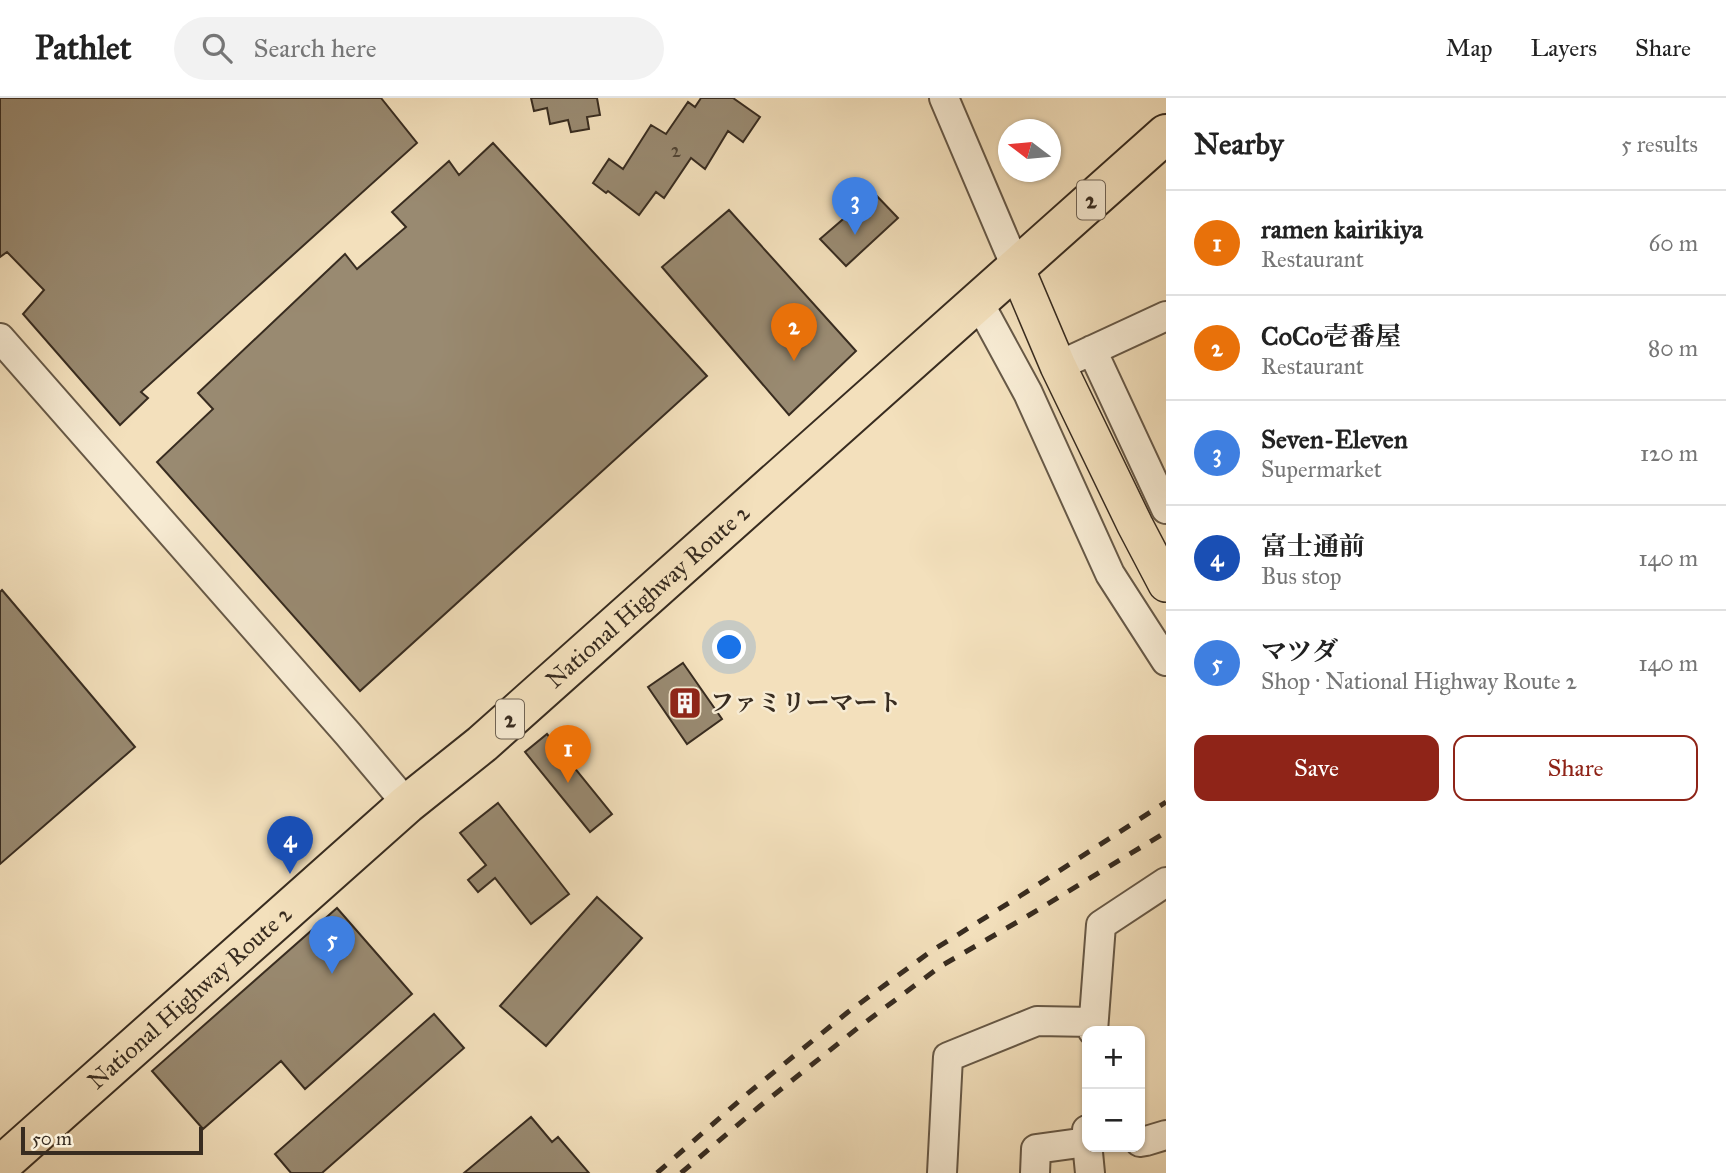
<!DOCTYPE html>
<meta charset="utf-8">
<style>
body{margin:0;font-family:"IM FELL Great Primer","Noto Serif JP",serif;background:#f2f2f2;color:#222}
.controls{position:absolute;right:21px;bottom:21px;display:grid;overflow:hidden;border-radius:14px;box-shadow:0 2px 5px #0004}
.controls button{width:63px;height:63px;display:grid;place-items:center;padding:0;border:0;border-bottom:2px solid #e0e0e0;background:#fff;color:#222;font:35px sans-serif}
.compass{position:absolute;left:998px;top:21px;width:63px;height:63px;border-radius:50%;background:#fff;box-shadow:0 2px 5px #0004;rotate:286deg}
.scale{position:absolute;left:21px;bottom:18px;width:182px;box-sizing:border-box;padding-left:7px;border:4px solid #382c20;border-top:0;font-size:19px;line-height:24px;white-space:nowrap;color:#382c20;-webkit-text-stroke:5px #f7ebd3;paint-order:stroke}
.you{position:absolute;left:730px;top:550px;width:24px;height:24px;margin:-18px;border:5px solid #fff;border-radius:50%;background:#1a73e8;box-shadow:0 0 0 10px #1a73e833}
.badge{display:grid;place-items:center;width:46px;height:46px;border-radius:50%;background:#8f2418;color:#fff;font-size:23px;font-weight:700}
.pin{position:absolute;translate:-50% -58px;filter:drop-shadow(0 2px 4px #0008)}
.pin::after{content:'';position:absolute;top:37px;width:24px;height:21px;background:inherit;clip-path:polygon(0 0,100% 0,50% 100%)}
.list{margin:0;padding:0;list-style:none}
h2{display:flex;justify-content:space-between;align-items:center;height:91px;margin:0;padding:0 28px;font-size:30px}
h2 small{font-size:23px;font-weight:400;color:#767676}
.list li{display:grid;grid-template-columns:46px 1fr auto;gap:21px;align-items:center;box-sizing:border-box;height:105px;padding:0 28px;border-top:2px solid #e0e0e0}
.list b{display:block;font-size:26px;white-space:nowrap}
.list p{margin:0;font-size:23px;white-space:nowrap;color:#767676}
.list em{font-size:23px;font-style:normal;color:#767676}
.actions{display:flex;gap:14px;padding:21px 28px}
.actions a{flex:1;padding:16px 0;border:2px solid #8f2418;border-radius:14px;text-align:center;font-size:24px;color:#8f2418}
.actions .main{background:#8f2418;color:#fff}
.icon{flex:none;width:38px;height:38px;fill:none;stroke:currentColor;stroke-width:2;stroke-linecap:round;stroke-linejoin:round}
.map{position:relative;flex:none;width:1166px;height:1075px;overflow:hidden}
header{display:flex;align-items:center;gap:42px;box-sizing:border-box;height:98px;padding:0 35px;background:#fff;border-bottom:2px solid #e0e0e0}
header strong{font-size:33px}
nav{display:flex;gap:38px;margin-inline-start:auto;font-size:24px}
.search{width:490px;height:63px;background:#f2f2f2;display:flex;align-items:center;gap:18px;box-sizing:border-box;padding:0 24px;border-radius:38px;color:#767676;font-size:26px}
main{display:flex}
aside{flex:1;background:#fff}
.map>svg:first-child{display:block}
.building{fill:#998a71;stroke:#382c20;stroke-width:2}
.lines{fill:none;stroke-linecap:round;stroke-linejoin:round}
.minor-casing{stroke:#675947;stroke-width:32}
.major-casing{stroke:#382c20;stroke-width:38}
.highway-casing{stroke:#382c20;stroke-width:42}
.minor{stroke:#f7ebd3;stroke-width:28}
.major{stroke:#f3e0bc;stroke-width:35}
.highway{stroke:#f3e0bc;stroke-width:38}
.rail{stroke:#382c20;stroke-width:5;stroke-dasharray:12 12;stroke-linecap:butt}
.labels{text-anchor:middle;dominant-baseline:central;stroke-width:5;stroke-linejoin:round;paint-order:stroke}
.number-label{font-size:21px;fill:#504434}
.shield{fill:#f7ebd3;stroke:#716556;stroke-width:2}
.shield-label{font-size:23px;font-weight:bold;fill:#382c20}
.street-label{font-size:24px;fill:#382c20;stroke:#f7ebd3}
.poi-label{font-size:24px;font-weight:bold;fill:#382c20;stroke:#f7ebd3;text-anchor:start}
</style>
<header>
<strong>Pathlet</strong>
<div class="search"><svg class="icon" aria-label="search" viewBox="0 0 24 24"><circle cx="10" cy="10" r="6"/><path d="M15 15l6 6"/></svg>Search here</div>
<nav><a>Map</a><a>Layers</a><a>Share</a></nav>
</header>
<main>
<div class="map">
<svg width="1166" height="1075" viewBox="0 0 1166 1075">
<rect width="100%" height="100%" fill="#f3e0bc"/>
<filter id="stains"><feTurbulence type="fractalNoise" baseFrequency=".00286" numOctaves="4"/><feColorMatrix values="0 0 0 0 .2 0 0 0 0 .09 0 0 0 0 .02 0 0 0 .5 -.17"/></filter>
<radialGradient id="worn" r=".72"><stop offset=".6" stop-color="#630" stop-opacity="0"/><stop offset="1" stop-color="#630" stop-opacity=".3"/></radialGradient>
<!-- building -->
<path class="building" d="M0,0h381l36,45 -276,249 7,6 -28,27 -97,-111 21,-24 -37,-38 -7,5z
M531,0h66l3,17 -13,2 2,12 -18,3 -3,-12 -18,4 -3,-16 -13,3z
M701,0h32l27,19 -17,25 -15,-11 -23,38 -14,-11 -27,40 -8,-6 -17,23 -31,-24 -2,2 -13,-10 16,-24 14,10 28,-44 15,9 22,-32 7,5z
M493,45l214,233 -347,315 -203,-229 56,-53 -15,-16 147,-139 12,15 49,-42 -14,-15 57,-51 10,14z
M873,94l25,26 -52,48 -26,-27 29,-25 -3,-4 17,-15 2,3z
M729,112l127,141 -67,64 -127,-148z
M2,492l133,157 -135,117v-272z
M683,565l39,56 -35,25 -39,-57z
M547,636l65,80 -22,18 -65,-80z
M498,705l71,91 -38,30 -36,-46 -17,14 -10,-12 18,-15 -26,-32z
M597,799l45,41 -96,108 -46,-40z
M337,810l75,86 -107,95 -24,-28 -78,68 -51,-58z
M434,916l30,34 -142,125h-31l-16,-19z
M531,1019l21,25 6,-5 31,36h-125z"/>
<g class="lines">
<defs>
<path id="minor" d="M944,0l72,169
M978,203l50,92 82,181 56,87
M0,240l348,396 59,70
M1092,252l74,159
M1058,268l108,-50
M1093,933l8,-106 65,-43
M1087,1032v12l3,31
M1140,1044l6,-1 20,-6
M942,1075l6,-116 89,-36 56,1
M1035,1075l1,-24 51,-7"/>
<path id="major" d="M1016,169l42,99 77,159 31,59"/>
<g id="highway">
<path id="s1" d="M0,1068l407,-362 75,-60 684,-610"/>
</g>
</defs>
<!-- minor casing -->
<use href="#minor" class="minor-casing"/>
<!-- major casing -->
<use href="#major" class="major-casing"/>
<!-- highway casing -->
<use href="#highway" class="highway-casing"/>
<!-- minor -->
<use href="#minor" class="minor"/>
<!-- major -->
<use href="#major" class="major"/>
<!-- highway -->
<use href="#highway" class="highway"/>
<!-- rail -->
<path class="rail" d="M657,1075l90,-79 101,-82 82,-60 90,-56 146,-94
M681,1075l79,-67 99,-79 82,-61 85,-49 140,-85"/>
</g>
<!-- icons -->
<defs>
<symbol id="building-square" viewBox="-11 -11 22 22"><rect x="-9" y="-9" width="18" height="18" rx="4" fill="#8f2418" stroke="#f7ebd3"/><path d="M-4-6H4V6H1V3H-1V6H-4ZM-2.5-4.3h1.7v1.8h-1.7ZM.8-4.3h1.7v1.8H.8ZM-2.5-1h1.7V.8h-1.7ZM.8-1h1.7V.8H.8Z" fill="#fff"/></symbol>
</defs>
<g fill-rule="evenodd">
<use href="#building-square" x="666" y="586" width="38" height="38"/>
</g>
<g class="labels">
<!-- number labels -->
<g class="number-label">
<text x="676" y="52">2</text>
</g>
<!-- shield labels -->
<g class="shield">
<rect x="1077" y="82.5" width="28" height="39" rx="5"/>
<rect x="496" y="601.5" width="28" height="39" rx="5"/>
</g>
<g class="shield-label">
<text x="1091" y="102">2</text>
<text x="510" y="621">2</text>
</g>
<!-- street labels -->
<g class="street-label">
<text stroke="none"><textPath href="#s1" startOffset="863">National Highway Route 2</textPath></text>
<text stroke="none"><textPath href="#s1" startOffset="254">National Highway Route 2</textPath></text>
</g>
<!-- poi labels -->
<g class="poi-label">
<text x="710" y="605">ファミリーマート</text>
</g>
</g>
<rect width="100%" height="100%" filter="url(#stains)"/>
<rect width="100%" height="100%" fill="url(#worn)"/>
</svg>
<div class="controls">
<button>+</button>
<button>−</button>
</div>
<svg class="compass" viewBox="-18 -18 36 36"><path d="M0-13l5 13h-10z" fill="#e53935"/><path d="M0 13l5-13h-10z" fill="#767676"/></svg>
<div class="scale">50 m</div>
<div class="you"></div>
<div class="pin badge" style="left:568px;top:685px;background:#e8710a">1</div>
<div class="pin badge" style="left:794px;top:263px;background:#e8710a">2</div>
<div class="pin badge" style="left:855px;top:137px;background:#3f7fe0">3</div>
<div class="pin badge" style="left:290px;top:776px;background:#1a4fb4">4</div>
<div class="pin badge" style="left:332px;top:876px;background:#3f7fe0">5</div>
</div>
<aside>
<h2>Nearby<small>5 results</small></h2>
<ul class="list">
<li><span class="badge" style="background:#e8710a">1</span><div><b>ramen kairikiya</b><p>Restaurant</p></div><em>60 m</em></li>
<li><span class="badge" style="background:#e8710a">2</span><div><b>CoCo壱番屋</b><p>Restaurant</p></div><em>80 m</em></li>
<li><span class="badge" style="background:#3f7fe0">3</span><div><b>Seven-Eleven</b><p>Supermarket</p></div><em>120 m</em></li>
<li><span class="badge" style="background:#1a4fb4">4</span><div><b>富士通前</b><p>Bus stop</p></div><em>140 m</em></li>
<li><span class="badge" style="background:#3f7fe0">5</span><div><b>マツダ</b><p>Shop · National Highway Route 2</p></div><em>140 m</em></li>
</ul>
<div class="actions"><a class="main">Save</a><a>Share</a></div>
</aside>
</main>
